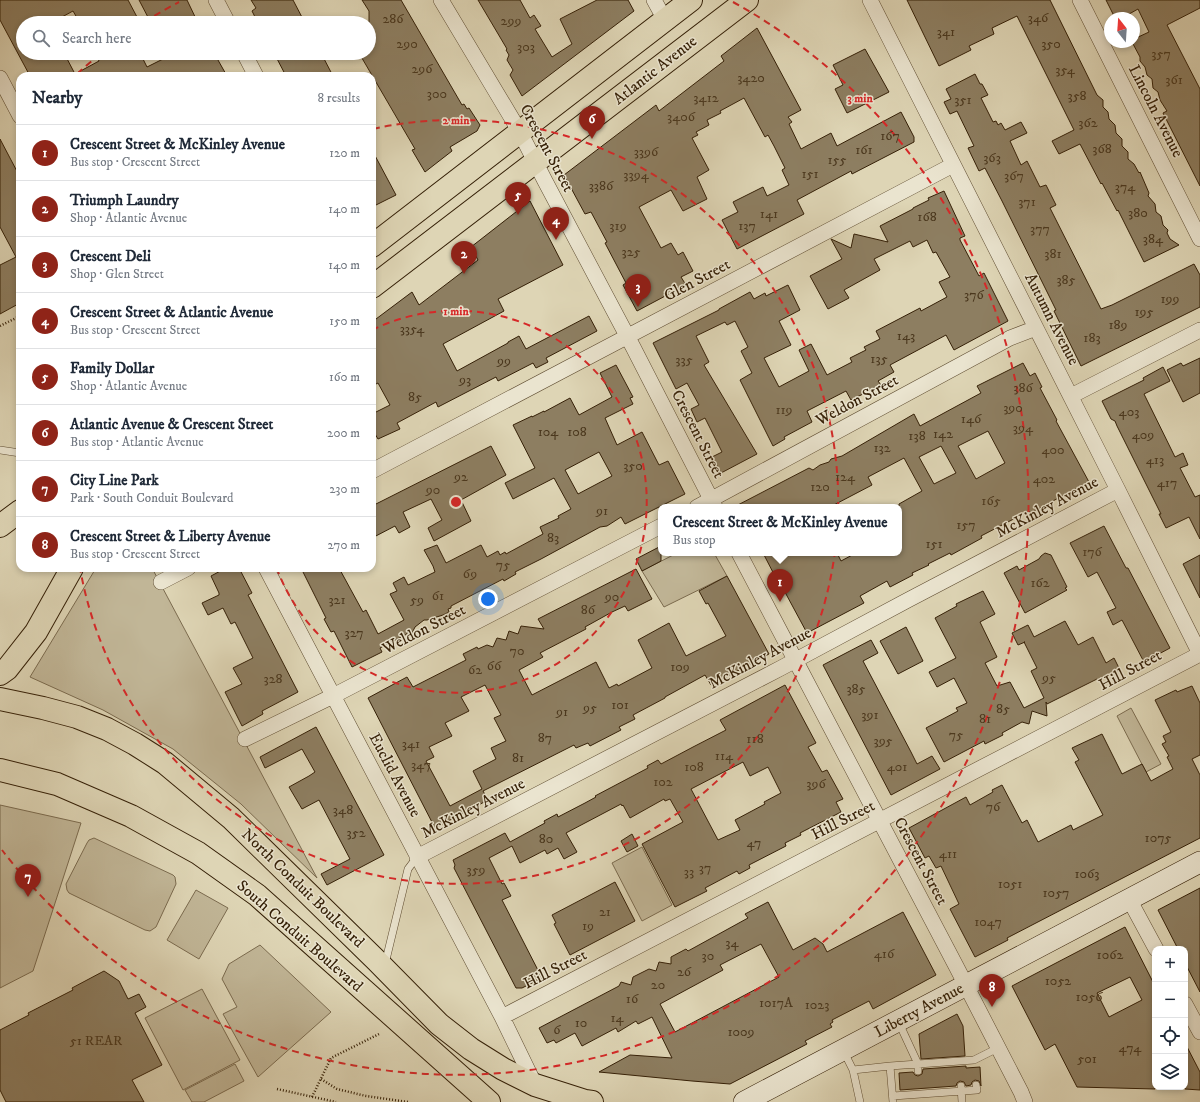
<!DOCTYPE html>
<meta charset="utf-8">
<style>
body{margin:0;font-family:"IM FELL DW Pica",serif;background:#f6f6f7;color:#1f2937}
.controls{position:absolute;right:12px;bottom:12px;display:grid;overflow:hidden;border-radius:8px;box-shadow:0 2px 6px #0003}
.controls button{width:36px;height:36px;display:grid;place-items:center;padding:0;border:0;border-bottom:1px solid #e0e1e3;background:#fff;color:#1f2937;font:20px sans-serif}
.compass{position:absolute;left:1104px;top:12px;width:36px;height:36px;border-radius:50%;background:#fff;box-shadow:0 2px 6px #0003;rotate:343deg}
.you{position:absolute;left:488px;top:599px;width:14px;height:14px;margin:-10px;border:3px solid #fff;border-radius:50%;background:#1a73e8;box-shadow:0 0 0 6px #1a73e833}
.badge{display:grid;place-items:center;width:26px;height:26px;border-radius:50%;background:#8f2418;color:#fff;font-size:13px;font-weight:700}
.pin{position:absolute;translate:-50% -33px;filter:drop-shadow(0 1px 2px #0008)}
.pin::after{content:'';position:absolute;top:21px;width:14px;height:12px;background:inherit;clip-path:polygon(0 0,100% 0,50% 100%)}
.popup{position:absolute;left:658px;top:504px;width:244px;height:52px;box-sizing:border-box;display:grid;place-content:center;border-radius:8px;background:#fff;filter:drop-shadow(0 1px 3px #0005);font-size:13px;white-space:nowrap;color:#747a83}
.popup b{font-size:15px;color:#1f2937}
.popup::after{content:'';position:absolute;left:50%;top:100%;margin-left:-8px;border:8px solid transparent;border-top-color:#fff}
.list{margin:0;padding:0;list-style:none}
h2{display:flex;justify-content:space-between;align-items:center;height:52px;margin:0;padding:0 16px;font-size:17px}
h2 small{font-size:13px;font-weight:400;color:#747a83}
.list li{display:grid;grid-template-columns:26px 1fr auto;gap:12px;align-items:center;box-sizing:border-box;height:56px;padding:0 16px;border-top:1px solid #e0e1e3}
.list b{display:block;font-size:15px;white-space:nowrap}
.list p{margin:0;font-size:13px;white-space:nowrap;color:#747a83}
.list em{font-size:13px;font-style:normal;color:#747a83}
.icon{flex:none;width:22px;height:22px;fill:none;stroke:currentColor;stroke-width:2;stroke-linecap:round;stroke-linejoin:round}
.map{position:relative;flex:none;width:1200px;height:1102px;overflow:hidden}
.search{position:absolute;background:#fff;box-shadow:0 2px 6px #0003;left:16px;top:16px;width:360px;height:44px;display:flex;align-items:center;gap:10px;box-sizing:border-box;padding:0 14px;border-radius:22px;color:#747a83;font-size:15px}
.panel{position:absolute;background:#fff;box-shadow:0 2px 6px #0003;left:16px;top:72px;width:360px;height:500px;border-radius:12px}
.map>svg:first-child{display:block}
.green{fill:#c1b697;stroke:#7b6b4f}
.building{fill:#8d7e61;stroke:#352007;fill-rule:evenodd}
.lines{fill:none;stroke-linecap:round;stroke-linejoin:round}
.lane-casing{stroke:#5f4d32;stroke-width:8}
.street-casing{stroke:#5f4d32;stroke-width:16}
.secondary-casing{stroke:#352007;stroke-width:22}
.primary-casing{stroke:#352007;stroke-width:24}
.path{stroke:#352007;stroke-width:2.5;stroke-dasharray:1 2;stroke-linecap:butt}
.lane{stroke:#eae4cf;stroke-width:7}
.street{stroke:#eae4cf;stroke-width:15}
.secondary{stroke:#eae4cf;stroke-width:21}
.primary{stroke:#ded5b5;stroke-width:22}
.ring{fill:none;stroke:#d62828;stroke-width:2;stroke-dasharray:7 5}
.labels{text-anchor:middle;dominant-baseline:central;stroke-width:3;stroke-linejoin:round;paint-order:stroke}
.number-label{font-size:14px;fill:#4b381e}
.street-label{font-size:16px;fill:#352007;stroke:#eae4cf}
.centre{fill:#d62828;stroke:#eae4cf;stroke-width:2}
.ring-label{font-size:12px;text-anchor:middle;font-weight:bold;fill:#d62828;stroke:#eae4cf;stroke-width:3;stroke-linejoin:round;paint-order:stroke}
</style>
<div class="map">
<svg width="1200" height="1102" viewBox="0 0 1200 1102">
<rect width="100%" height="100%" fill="#ded5b5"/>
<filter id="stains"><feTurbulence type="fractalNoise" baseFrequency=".005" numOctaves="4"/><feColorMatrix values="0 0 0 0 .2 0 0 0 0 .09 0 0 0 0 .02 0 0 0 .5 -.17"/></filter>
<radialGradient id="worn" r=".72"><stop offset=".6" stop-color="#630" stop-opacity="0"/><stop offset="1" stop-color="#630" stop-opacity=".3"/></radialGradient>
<!-- green -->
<path class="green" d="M677,553h37l13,23 -63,31 -22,-36z
M96,568h56l165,310 -76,-74 -68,-55 -70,-39 -73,-33z
M1131,708l30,56 -15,8 -29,-56z
M0,805l81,18 -48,148 -33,17z
M94,838l79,37 2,2 1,7 -20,43 -6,4 -5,-1 -76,-37 -2,-3 -1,-6 21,-41 2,-3z
M642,847l30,58 -30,16 -30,-58z
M196,890l32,18 -29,51 -32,-19z
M260,945l71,67 -73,65 -35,-63 14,-7 -15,-28 7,-15z
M202,989l38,71 -57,30 -38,-72z
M235,1064l9,17 -40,21h-12l-7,-12z"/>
<!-- building -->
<path class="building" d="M0,0h128l9,17 -11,6h-46l-7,-12 -22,12h-28v30h41l11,21 24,-13 -4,-8h45l7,14 28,-14h39l13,23h-197l-30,-56z
M139,0h48l11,23h-47z
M251,0h42l12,23h-47l-6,-12 4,-3z
M362,0h39l61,105 2,-1 3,5 2,-1 11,17 -3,6 -27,16 2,4 -27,21 -13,-22 3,-1 -56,-96h10v-42z
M478,0h42l10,18 4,-3 7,11 -6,3 17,28 20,-13 -12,-25 37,-19h31l6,11 -112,85 -12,-21 3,-5 -6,-10 2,-5 -3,-5 1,-1z
M907,0h143l47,95 6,5v7l5,5 1,7 6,6 1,8 6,6v7l6,6v7l6,5 5,9 1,-1 9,21 -1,3 7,8 1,8 5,4 2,9 5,5 -1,3 3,6 9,6 -35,17 -26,-52 -1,1 -15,-28 -1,1 -21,-40 -21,10 -7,-13 22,-11 -57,-114 -25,12 2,6 -25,12 2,4 -32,16z
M1106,0h94v8l-33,17 33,64v97l-37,-73 4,-2 -7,-11 -2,-8 -5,-4 -1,-9 -5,-4 -2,-8 -5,-6v-4l-8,-15h2v-3l15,-7 -11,-23 -16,9h-7z
M757,28l44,82 -13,7 4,5 -3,2 12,25 30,-16 6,13 64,-34 13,25v5l-62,32 -1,-3 -54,29 7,14 -67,35 -15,-29 16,-8 -5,-10 30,-15 4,9 22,-11 -7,-15 3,-2 -11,-22 -6,-11 -3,2 -21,-39 -24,13 1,2 -14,7 2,5 -13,7 2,3 -6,3 17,32 -12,7 10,22 -24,12 -12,-21 -32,17 22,41 10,-5 7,12 5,-3 10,19 -12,6 5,8 -49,26 -14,-26 3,-2 -21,-40 2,-1 -16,-30 -6,2 -21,-39 92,-70 3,6 65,-50 -3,-5z
M865,49l24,43 -42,21 -12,-24 8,-4 -10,-20z
M274,53h47l12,23h-47z
M975,74l5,10h2l6,11 -7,3 12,24 3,-1 2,4 3,-2 4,7 16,-8 6,11 -17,8 11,24 6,-4 13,26 6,-2 10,20 -6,3 51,101 11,-4 82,-41 6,11v32l-119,59 -27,-55 2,-1 -54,-109 -17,-33 -6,3 -11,-23 6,-2 -17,-35 -7,3 -6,-12 7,-3 -5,-10z
M0,139l20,38v126l-20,11v-49l16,-8 -16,-30z
M372,150l24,45 -24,12z
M944,191l21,45 -5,2v2l19,36 5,-3 24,48 -54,29 -8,-15 -56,30 4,7 -16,9 3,4 -30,15 -5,-9 -39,20 5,11 -28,15 1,2 -12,7 -33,-66 12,-7 -11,-22 7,-4 -13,-26 -8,4 -2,-3 -29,14 13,26 -5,3 53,89 -36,19 -9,-16 10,-5 -17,-34 -8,4 -6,-13 8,-4 -12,-22 -11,6 -23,-46 66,-33v-1l31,-17 4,7 11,-6 1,3 22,-11 12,25 -21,11 12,24 -27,13 15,29 30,-16 -10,-21 12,-6 16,31 25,-13 -2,-4 16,-8 -2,-3 16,-8 -4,-8 44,-23 1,3 26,-14 -8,-15 11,-5 -14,-25 -3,1 -6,-13 -14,7 -3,-6 -36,18 6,11 -36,20 5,8 -21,11 -18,-33 32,-17 -11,-20 20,9 3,-14 34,8 -8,-16 33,-17v-1l16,-8 -1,-2z
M530,201l33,64 -65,34 6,12 -61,33 14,27 51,-28v-1l11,-6 7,13 63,-33 8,15 -51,27 2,4 -12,6 -3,-5 -35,18 -2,-4 -58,30 -2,-5 -39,21 3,6 -22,10 -6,-10v-15l18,-9 -12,-22 -6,3v-64l40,-30 7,13 59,-45 -7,-13z
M1200,358v35l-17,9 -16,-32 14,-7 2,3z
M1023,363l7,13 5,-3 7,14 -2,1 17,32 -1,1 33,61 -59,31 -1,-2 -48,25 1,2 -31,17 -1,-2 -22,11 1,1 -17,8 1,2 -23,12 -3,-6 -27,15 4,7 -57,30 -28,-52 -1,1 -15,-29h74l4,8 15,-8h43v-49l23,-13 -18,-33 -36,19 4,8 -42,22h-96l75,-39 4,2 7,-5 9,-3 2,-3 11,-3 72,-42 6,12 61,-33 -4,-7zM988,431l17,32 -29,16 -18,-33zM941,446l15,27 -22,11 -15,-27z
M616,365l17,32 -3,1 3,6 -28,14 12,27 25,-13 17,33 9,-4 17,33 -60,30 -4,-7 -14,9 -7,1 -11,6 -48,26 -26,13 1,2 -12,7 -1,-2 -52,27v2l-3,1 1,3 -6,3 -16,5h-3l-9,7 -4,8 -2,-4 -2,2v1l-27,14 2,4 -30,15 -18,-36 -3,1 -7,-13 2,-1 -25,-50h38l24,44 3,-2 12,24 26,-14 -14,-26 7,-3 -4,-8 11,-6 4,8 27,-13 -2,-6 -9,-16 13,-5 9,18 35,-18 6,12 11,-6 2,4 5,-3 1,2 37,-20 -3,-7 19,-9 -1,-2 13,-7 -17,-31 -41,21 -8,-16 30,-15 -22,-43 19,-9v1l12,-6v1l26,-14 9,17 33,-18 -12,-24zM599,452l13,24 -34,18 -13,-24z
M1163,367l7,14 -26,13 31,63 8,-4 5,12 -8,3 15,29 5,-2v44l-11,-22 -23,11 -7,-14h2l-44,-88 -2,-5 -4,-2 -9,-18 42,-21 -1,-2z
M491,446l15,29 -45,25 10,21 -37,20 -6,-13 14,-8 -11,-21 -28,13 7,15 -11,6 -4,-7 -23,12v-32z
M1104,526l22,42h2l42,80 -26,14 -22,-42 -9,5 -6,-13 9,-4 -19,-36 -9,5 -18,-34z
M661,546v15l-19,10 -6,-12z
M1045,553l6,2 16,32 -2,1 2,2 -42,23 -21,-40 13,-7 2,4 20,-11 2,-3z
M1200,555v43l-17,-34z
M226,568h13l13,25 -4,2 50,97 -36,19 1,3 -21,12 -17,-34 17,-8 -9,-16 20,-10 -18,-36 -4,2 -8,-16 -15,7 -6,-12 17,-8v-2l-8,-17z
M636,569l16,30 -24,12 -3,-5 -13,6 -27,15 1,2 -46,24 3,4 -24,13 13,25 64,-33 13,26 8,-4 1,2 34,-18 -14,-28 31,-17 17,33 40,-20 -18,-33 -2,1 -7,-13 28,-15 42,78 -58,31 -6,-10 -40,22v1l-32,17 2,4 -16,8 2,3 -31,16 -2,-3 -12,5 -2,-3 -91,46 5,9 -53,28 -67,-130 39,-21 6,10 53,-27 -3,-6 14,-7 1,2 9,-4 6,2 4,-9 9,2 3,-9 9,3 3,-8 23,3 -6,-10zM485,685l16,30 -7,3 12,23 -15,7 5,11 -23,12 9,18 -32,17 -24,-45 8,-4 -5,-10 23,-11 -7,-13 24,-12 -8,-14z
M983,591l12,23 -15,8 17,35 -12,6 12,23 13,-4 14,26 20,-10 -13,-27 6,-3 -13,-26h1l-7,3 -6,-12 16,-8 6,12 31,-16 13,24 15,-8 13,26 8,-5 6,12 -21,11 -2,-2 -50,25 -1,-2 1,14 -15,-5 -3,13 -7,-2 -20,11 1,2 -18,9 -1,-3 -40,21 -18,-34 32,-17 -2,-3 11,-5 -13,-25 -17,9 -8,-15 27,-14 -21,-40 22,-12 -1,-2 2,-1z
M906,627l17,34 -25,13 -18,-33z
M871,640l7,13 -15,8 48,91 6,12 15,-8 8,13 -49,26 -68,-130z
M785,685l31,58 -8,4 14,25 5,-2 16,29 -7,3 5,10 -41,21 1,2 -16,8 1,3 -37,19 1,3 -11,6 -2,-3 -32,17 2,3 -32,16 -33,-63 41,-22 -13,-23 -5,2 -1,-2 -34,19 -7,-13 -1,1 -1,-2 -55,29 11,19 -13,7 -6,-11 -11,6 -2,-4 -25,13 -8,-17 -23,12 13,26 2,-1 7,13 -9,4 40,78 -20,10h-6l-62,-120 1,-3 -2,-5 52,-27 5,9 35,-19 -1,-2 13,-7 1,3 27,-14 11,-6 -1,-1 53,-28 -1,-2 11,-6 3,4 32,-17 33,-17 -6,-10zM743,762l7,14 18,-9 13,26 -17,9 1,2 -30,16 5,10 -22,10 -27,-51z
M1192,686l8,17v52l-8,4 8,16v63l-193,100 1,2 -33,17 -25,-48 9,-5 -18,-38 -5,2 -7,-12 -4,2 -16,-30 57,-31 4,8 23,-13 -1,-2 10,-5 20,38 5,-3 11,22 33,-17 2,5 30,-15 -28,-53 4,-2 -7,-12 30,-14 20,40 20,-10 9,17 22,-12 -6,-12 2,-1 -7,-12 4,-2 -3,-6 8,-4 -16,-32 21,-10 1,2z
M316,727l68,128 -57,30 -6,-11 29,-15 -31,-59 -17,9 -13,-22 20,-11 6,-4 -13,-23 -37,19 -5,-11z
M632,834l6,12 -11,6 -6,-11z
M615,882l20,39 -65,34 -16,-31 2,-1 -4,-8z
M1200,888v104l-15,-29v-14h-7l-20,-39z
M768,902l25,48 22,-12 8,6 4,8 76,-40 33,63 -63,34 -4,-8 -37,19 1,2 -3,2 2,3 -27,14 2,3 -77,40 -38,-3 -93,-9 31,-17 42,3 -20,-41 -14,7 -2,-3 -18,11 -2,-4 -34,18 -7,-13 -19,10 -2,-3 -7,3 -8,-15 80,-42 2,-4 10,3 2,-8 16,-8 7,2 3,-9 12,2v-7l15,-8 2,2 60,-33 -3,-4zM761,944l18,33 -104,55 -15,-28 63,-34 -3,-5z
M1125,927l30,59v103l-78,-2 -22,-43 -10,6 -33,-64zM1130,977l12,23 -33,17 -12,-24z
M104,971l15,10 9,18 11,-5 7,13 -11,6 27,52 -30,15 12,22h-138l-6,-12v-60l29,-15 -1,-2 45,-23 -1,-2z
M957,1014l6,12 2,30 -44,3 -2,-25z
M1185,1043l15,29v18l-15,-1z
M966,1066v2l14,-1 1,19 -2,-5 -4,-1 -3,2 -1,3 -5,1 -2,-4 -4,-1 -3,2 -1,3 -56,4 -1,-17 14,-1 2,3 3,1 4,-2 1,-5z"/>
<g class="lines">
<defs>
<path id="lane" d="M0,450l20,3
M385,964l23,-95 9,-12
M899,1023l19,41v7
M844,1052l9,18 37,-4
M853,1070l7,32
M961,1086l1,16
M893,1096l84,-6 -1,-5
M893,1102l-3,-36 84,-6 24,-12"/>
<path id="street" d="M216,0l12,23
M441,0l79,132 25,49 88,166 82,160
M654,0l11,20
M870,0l248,490 82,164
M1080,0l120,239
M244,53l12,23
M0,78l20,38
M1071,396l129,-66
M372,471l581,-306
M697,507l313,-169 26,-10
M739,553l217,413 65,126 4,10
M266,568l236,449 33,68
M161,582l27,-14
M245,739l88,-43 328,-170
M417,857l364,-189 127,-68 210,-110
M1129,899l27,50
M1185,1004l15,28
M502,1017l698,-363"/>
<path id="secondary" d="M744,1102l456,-240"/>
<path id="primary" d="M372,246l319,-246
M372,287l375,-287
M0,526l20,-15
M0,674l7,-5 29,-37 36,-64
M0,699l43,9 34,9 30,12 28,15 30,19 66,55 146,143 62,63 32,25 32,20 32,16 50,16 7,1
M0,770l57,14 74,32 67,37 59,42 232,207"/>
</defs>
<!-- lane casing -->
<use href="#lane" class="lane-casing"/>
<!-- street casing -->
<use href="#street" class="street-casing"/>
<!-- secondary casing -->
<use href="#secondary" class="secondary-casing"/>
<!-- primary casing -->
<use href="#primary" class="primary-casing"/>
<!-- path -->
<path class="path" d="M0,326l20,-10
M321,1079l16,10 29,7 42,6
M277,1089l59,13
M312,1097l19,-39 48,-24"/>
<!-- lane -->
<use href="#lane" class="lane"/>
<!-- street -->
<use href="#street" class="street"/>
<!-- secondary -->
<use href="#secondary" class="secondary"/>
<!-- primary -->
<use href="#primary" class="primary"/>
</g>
<!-- distance rings -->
<g class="ring">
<path d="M372 330A191 191 0 1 1 277 569"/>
<path d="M373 129A382 382 0 1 1 80 568"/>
<path d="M77 74A572 572 0 0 1 100 54M144 22A572 572 0 0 1 179 2M733 2A572 572 0 1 1 2 850"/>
</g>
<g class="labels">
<!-- number labels -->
<g class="number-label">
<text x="1038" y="18">346</text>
<text x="393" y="19">286</text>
<text x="511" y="21">299</text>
<text x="946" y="32">341</text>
<text x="407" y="44">290</text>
<text x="1051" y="44">350</text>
<text x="526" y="47">303</text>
<text x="1161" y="54">357</text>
<text x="422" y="69">296</text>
<text x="1065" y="70">354</text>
<text x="751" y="78">3420</text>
<text x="1174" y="80">361</text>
<text x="437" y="94">300</text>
<text x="1077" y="96">358</text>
<text x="706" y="98">3412</text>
<text x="963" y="100">351</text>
<text x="681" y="117">3406</text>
<text x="1088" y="123">362</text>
<text x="890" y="136">167</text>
<text x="1102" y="149">368</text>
<text x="864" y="150">161</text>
<text x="646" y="152">3396</text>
<text x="992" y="158">363</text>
<text x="837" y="160">155</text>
<text x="810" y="174">151</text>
<text x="636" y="175">3394</text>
<text x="1014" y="176">367</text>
<text x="601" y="186">3386</text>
<text x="1125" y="187">374</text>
<text x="1027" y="202">371</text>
<text x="1138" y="213">380</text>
<text x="769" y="214">141</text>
<text x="927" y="217">168</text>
<text x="618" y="226">319</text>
<text x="747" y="226">137</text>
<text x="1040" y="229">377</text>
<text x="1153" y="239">384</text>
<text x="631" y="252">325</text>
<text x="1053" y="254">381</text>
<text x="1066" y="280">385</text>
<text x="974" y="295">376</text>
<text x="1170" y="299">199</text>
<text x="1144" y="312">195</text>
<text x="1118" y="325">189</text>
<text x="412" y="329">3354</text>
<text x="906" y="336">143</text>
<text x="1092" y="338">183</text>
<text x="879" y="359">135</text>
<text x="684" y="360">335</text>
<text x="504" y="361">99</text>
<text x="465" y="380">93</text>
<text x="1023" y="388">386</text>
<text x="415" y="397">85</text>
<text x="1013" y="408">390</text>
<text x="784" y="410">119</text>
<text x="1129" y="412">403</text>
<text x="971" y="419">146</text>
<text x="1023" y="428">394</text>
<text x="548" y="432">104</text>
<text x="577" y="432">108</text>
<text x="943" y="434">142</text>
<text x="1143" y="435">409</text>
<text x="917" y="436">138</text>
<text x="882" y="448">132</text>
<text x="1053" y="450">400</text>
<text x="1155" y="460">413</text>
<text x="633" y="466">350</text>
<text x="461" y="477">92</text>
<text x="845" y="477">124</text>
<text x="1044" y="479">402</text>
<text x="1167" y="483">417</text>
<text x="820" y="487">120</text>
<text x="433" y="490">90</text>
<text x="991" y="501">165</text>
<text x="602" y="511">91</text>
<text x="966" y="525">157</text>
<text x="553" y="538">83</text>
<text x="934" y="544">151</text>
<text x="1092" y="552">176</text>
<text x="503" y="565">75</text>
<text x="470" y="574">69</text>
<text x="1040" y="583">162</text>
<text x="438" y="596">61</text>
<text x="612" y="597">90</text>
<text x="337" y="600">321</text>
<text x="417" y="600">59</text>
<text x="588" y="610">86</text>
<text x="354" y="633">327</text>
<text x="517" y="651">70</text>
<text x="494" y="666">66</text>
<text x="680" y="667">109</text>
<text x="475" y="670">62</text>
<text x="1049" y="678">95</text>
<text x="273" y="679">328</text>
<text x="856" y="689">385</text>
<text x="620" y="705">101</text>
<text x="590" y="708">95</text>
<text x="1003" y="709">85</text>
<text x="562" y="712">91</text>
<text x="870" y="715">391</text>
<text x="985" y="719">81</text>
<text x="956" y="735">75</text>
<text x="545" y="738">87</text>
<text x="755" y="739">118</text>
<text x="883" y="741">395</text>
<text x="411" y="744">341</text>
<text x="724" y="756">114</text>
<text x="518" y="758">81</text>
<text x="421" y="765">347</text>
<text x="694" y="767">108</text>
<text x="897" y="767">401</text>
<text x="663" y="782">102</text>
<text x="816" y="784">396</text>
<text x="993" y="807">76</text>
<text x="343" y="810">348</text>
<text x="356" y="833">352</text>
<text x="1158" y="838">1075</text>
<text x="546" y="839">80</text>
<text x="754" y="843">47</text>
<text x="948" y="854">411</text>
<text x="705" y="868">37</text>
<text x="476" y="870">359</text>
<text x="689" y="872">33</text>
<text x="1087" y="874">1063</text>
<text x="1010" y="884">1051</text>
<text x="1056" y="893">1057</text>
<text x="605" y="912">21</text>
<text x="988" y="922">1047</text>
<text x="588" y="926">19</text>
<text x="732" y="943">34</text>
<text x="884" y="954">416</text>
<text x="1110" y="955">1062</text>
<text x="708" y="956">30</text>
<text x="684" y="972">26</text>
<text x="1058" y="981">1052</text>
<text x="658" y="985">20</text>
<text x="1089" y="997">1056</text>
<text x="632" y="999">16</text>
<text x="776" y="1003">1017A</text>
<text x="817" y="1005">1023</text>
<text x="617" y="1018">14</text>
<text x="581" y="1023">10</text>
<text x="557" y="1030">6</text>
<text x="741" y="1032">1009</text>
<text x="96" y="1041">51 REAR</text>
<text x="1130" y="1048">474</text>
<text x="1087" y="1059">501</text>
</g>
<!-- street labels -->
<g class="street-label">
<text transform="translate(655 70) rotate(-38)">Atlantic Avenue</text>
<text transform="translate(1156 111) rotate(63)">Lincoln Avenue</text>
<text transform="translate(547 148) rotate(62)">Crescent Street</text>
<text transform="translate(697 280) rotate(-28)">Glen Street</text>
<text transform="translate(1052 319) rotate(63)">Autumn Avenue</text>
<text transform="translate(857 400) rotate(-28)">Weldon Street</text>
<text transform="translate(698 434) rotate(63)">Crescent Street</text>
<text transform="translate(1047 507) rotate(-28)">McKinley Avenue</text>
<text transform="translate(424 629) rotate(-27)">Weldon Street</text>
<text transform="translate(760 658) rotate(-28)">McKinley Avenue</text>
<text transform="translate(1130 670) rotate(-28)">Hill Street</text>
<text transform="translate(395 775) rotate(62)">Euclid Avenue</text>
<text transform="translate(473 808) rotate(-27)">McKinley Avenue</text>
<text transform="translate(843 820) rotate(-27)">Hill Street</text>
<text transform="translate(921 861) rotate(62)">Crescent Street</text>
<text transform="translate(303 888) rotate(44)">North Conduit Boulevard</text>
<text transform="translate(300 936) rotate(41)">South Conduit Boulevard</text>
<text transform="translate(555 969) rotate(-27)">Hill Street</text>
<text transform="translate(919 1010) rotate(-28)">Liberty Avenue</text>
</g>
</g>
<circle cx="456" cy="502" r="6" class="centre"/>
<g class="ring-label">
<text x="860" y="102">3 min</text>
<text x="456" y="124">2 min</text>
<text x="456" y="315">1 min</text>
</g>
<rect width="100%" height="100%" filter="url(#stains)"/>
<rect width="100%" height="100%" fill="url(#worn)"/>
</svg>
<div class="controls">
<button>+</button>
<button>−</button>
<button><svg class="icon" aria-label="locate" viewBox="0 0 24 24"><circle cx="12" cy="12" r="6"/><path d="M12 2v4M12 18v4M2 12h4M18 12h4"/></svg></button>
<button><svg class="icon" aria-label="layers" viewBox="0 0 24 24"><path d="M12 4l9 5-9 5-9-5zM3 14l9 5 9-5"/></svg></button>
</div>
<svg class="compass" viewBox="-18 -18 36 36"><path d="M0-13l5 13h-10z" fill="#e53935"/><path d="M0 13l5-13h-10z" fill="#747a83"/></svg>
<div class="you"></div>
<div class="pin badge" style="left:780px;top:602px">1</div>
<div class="popup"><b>Crescent Street &amp; McKinley Avenue</b>Bus stop</div>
<div class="pin badge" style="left:464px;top:274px">2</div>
<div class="pin badge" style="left:638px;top:307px">3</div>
<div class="pin badge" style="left:556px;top:240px">4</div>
<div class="pin badge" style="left:518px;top:215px">5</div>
<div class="pin badge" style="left:592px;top:139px">6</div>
<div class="pin badge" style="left:28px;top:897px">7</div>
<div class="pin badge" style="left:992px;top:1007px">8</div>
<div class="search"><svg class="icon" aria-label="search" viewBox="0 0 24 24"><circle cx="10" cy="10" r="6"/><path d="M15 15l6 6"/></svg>Search here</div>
<section class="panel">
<h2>Nearby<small>8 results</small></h2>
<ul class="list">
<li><span class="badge">1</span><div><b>Crescent Street &amp; McKinley Avenue</b><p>Bus stop · Crescent Street</p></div><em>120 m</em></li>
<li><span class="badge">2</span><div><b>Triumph Laundry</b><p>Shop · Atlantic Avenue</p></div><em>140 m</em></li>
<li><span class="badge">3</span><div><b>Crescent Deli</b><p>Shop · Glen Street</p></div><em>140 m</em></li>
<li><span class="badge">4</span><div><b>Crescent Street &amp; Atlantic Avenue</b><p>Bus stop · Crescent Street</p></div><em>150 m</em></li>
<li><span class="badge">5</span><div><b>Family Dollar</b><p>Shop · Atlantic Avenue</p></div><em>160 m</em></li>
<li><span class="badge">6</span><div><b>Atlantic Avenue &amp; Crescent Street</b><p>Bus stop · Atlantic Avenue</p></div><em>200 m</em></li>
<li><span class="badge">7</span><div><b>City Line Park</b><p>Park · South Conduit Boulevard</p></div><em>230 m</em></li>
<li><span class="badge">8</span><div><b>Crescent Street &amp; Liberty Avenue</b><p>Bus stop · Crescent Street</p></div><em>270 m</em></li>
</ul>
</section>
</div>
